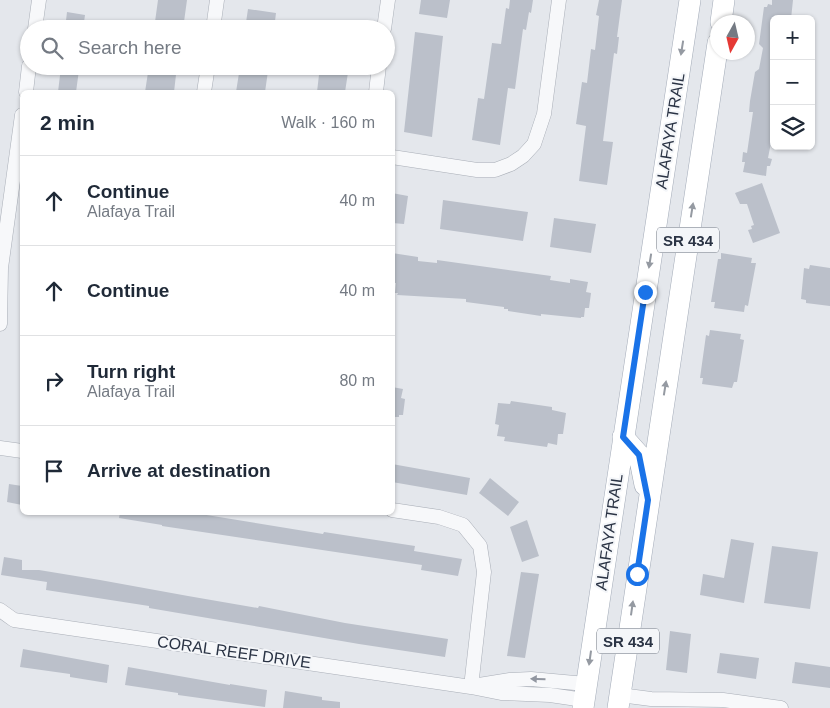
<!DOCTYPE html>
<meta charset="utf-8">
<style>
body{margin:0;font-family:Arial,sans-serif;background:#f2f2f3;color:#1f2937}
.controls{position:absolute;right:15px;top:15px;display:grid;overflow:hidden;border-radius:8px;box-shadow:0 1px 4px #0004}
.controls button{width:45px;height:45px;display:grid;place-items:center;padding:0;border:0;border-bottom:1px solid #e0e1e3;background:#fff;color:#1f2937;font:25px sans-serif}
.compass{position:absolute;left:710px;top:15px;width:45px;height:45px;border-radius:50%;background:#fff;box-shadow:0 1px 4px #0004;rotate:188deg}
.stop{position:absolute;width:15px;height:15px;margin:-11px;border:4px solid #1a73e8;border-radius:50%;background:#fff}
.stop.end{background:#1a73e8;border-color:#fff;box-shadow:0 1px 5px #0008}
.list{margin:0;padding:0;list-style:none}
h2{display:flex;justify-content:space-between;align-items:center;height:65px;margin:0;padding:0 20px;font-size:21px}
h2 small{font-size:16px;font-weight:400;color:#747a83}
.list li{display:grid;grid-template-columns:32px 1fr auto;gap:15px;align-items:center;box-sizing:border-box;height:90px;padding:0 20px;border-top:1px solid #e0e1e3}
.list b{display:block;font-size:19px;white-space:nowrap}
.list p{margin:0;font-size:16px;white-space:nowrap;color:#747a83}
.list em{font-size:16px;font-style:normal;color:#747a83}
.icon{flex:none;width:28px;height:28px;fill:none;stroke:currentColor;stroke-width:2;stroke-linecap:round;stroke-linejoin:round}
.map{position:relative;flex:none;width:830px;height:708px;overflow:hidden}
.search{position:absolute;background:#fff;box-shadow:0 1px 4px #0004;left:20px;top:20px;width:375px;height:55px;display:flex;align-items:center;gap:12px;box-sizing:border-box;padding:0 18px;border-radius:28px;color:#747a83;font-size:19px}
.panel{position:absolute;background:#fff;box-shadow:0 1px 4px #0004;left:20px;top:90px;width:375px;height:425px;border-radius:8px}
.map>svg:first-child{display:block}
.building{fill:#bbc0ca}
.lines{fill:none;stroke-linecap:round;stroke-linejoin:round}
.street-casing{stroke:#a9aeb7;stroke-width:15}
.primary-casing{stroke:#a3abb8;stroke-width:22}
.street{stroke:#f7f8fa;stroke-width:14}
.primary{stroke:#fff;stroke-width:21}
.oneway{fill:#959aa2}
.oneway2{fill:#9196a0}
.route{stroke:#1a73e8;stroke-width:6}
.labels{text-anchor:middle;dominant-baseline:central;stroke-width:4;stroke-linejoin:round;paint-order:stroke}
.shield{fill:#f4f6f9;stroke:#676e7b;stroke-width:1}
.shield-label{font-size:15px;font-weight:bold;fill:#2b3445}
.street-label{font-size:16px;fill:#2b3445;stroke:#f4f6f9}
</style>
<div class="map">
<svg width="830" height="708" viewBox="0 0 830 708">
<rect width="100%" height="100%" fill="#e4e7ec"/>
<!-- building -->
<path class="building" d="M158,0h29l-4,29h-29z
M421,0h29l-3,18 -28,-4z
M510,0h23l-2,13 -2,-1 -3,18 -3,-1 -8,60 -7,-1 -8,57 -28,-5 6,-42 6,1 8,-56 9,1 5,-36 3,1z
M599,0h23l-5,37h2l-2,17 -3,-1 -11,88 10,1 -6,43 -28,-4 7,-55 -10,-2 6,-42 5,1 4,-34 4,1 4,-34 -3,-1z
M772,0h21l-2,19h-17v108l-6,31 4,1 -2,7h-3l-1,10 -23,-4 2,-10h-3l1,-10 4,1 6,-41h-4l1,-11 5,-29 4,-3 4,-21 -4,-4 5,-37h3l1,-3 4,1z
M248,9l28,4 -2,16h-29z
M67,12l18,3 -2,14h-18z
M415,32l28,4 -11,101 -28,-5z
M149,66h28l-3,26h-29z
M320,66h29l-4,26h-28z
M61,67l18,3 -3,22h-18z
M240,67l28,4 -3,21h-29z
M762,183l18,50 -27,10 -5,-13 4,-1 -1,-3 3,-1 -7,-21h-7l-5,-11z
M392,193l16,3 -4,28 -12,-1z
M443,200l85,12 -5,29 -83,-12z
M554,218l42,6 -5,29 -41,-6z
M392,253l26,4v4l19,2v-3l114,16 -1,4 20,3v-4l18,3 -2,10 5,1 -2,15h-4l-1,9h-3v1l-40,-4v2l-33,-5v-2h-4v-2l-38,-5v-3l-69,-4 1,-2h-3l1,-10h-4z
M721,253l31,5 -1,5h5l-8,43 -3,-1 -1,7 -30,-4 1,-6h-4l7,-43h3z
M810,265l20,3v38l-24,-3v-3l-5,-1 3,-31 5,1z
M710,330l31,4 -1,5 4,1 -7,42h-3l-2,6 -30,-4 1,-6h-3l6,-43 3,1z
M392,387l11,2 -2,9 4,1 -2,16h-4v2h-7z
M511,401l41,6v3l14,3 -3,21h-5l-1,11 -9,-2 -1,4 -43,-6 1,-4 -8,-1 2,-11 -4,-1 3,-21 12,1z
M392,464l78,14 -3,17 -75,-13z
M490,478l29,24 -11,14 -29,-23z
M9,484l13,2v19l-15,-3z
M120,512h68l135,22 1,-2 91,14 -1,5 48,8 -4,17 -37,-6 1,-5 -260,-39v-1l-43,-7z
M527,520l12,36 -17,6 -12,-35z
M731,539l23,4 -10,60 -44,-8 3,-21 21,4z
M772,546l46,6 -8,57 -46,-6z
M4,557l18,3v10h17l61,10 88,16 70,12 1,-2 86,17 103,16 -3,18 -86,-13 -210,-36v-2l-103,-16 1,-8 -46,-7z
M521,572l18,2 -14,84 -18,-2z
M670,631l21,3 -4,39 -21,-3z
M23,649l86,16 -2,18 -37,-6v-3l-50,-7z
M720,653l39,5 -3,21 -39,-6z
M795,662l35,5v21l-38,-5z
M128,667l102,18v-1l37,6 -2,17 -87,-12v-2l-53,-8z
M285,691l37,6v3l18,2v6h-57z"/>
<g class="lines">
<defs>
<path id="street" d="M35,29l4,-29
M213,29l4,-29
M384,29l4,-29
M26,92l3,-26
M204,92l4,-26
M376,92l3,-26
M392,157l85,13h18l16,-6 12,-8 11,-12 10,-30 15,-114
M0,324l1,-56 21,-153
M0,448l22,3
M392,510l47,7 24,8 17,21 4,26 -13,115
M0,610l14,10 457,67 30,6 49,2 34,5
M479,685l31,-5 21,-1 55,5
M620,695l31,4 72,1 58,8"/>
<path id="primary" d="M721,22l3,-22
M623,437l16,18 6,30
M583,708l107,-708
M618,708l100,-665"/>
</defs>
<!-- street casing -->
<use href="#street" class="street-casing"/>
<!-- primary casing -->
<use href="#primary" class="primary-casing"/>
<!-- street -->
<use href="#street" class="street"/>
<!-- primary -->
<use href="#primary" class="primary"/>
</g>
<!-- one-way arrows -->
<defs><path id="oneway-solid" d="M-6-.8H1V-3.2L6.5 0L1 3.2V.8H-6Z" transform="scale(1.25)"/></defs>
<g class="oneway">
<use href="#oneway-solid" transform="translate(682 48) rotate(99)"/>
<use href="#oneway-solid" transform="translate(692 210) rotate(-81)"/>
<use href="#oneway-solid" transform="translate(650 261) rotate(99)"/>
<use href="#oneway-solid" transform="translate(665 388) rotate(-81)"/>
<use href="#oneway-solid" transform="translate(632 608) rotate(-82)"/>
<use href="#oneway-solid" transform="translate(590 658) rotate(98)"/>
</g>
<use class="oneway2" href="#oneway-solid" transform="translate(538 679) rotate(-178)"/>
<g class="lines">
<!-- route -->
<path class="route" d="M637,574l11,-74 -9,-45 -16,-18 22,-145"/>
</g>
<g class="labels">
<!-- shield labels -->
<g class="shield">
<rect x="657" y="227.5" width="62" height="25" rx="4"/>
<rect x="597" y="628.5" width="62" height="25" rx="4"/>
</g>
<g class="shield-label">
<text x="688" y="240">SR 434</text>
<text x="628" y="641">SR 434</text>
</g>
<!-- street labels -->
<g class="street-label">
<text transform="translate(670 131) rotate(-81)">ALAFAYA TRAIL</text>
<text transform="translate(609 532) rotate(-82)">ALAFAYA TRAIL</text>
<text transform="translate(234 652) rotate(8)">CORAL REEF DRIVE</text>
</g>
</g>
</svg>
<div class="controls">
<button>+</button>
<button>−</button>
<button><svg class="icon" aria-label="layers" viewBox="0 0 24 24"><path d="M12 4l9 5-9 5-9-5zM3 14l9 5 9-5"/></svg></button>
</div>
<svg class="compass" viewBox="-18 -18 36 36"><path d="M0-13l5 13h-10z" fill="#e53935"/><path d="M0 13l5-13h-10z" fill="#747a83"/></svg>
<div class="stop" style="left:637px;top:574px"></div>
<div class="stop end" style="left:645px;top:292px"></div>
<div class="search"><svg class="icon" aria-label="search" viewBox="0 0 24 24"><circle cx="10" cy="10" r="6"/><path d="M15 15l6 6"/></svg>Search here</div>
<section class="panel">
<h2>2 min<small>Walk · 160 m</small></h2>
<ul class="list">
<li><svg class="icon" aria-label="ahead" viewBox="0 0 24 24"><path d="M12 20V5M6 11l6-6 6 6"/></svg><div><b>Continue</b><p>Alafaya Trail</p></div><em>40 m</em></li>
<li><svg class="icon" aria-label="ahead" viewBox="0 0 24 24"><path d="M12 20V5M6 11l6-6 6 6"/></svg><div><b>Continue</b></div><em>40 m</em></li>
<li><svg class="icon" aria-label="right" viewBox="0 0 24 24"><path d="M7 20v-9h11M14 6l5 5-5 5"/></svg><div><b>Turn right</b><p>Alafaya Trail</p></div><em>80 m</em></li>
<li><svg class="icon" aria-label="arrive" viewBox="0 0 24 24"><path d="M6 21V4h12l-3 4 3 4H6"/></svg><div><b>Arrive at destination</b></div></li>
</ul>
</section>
</div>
